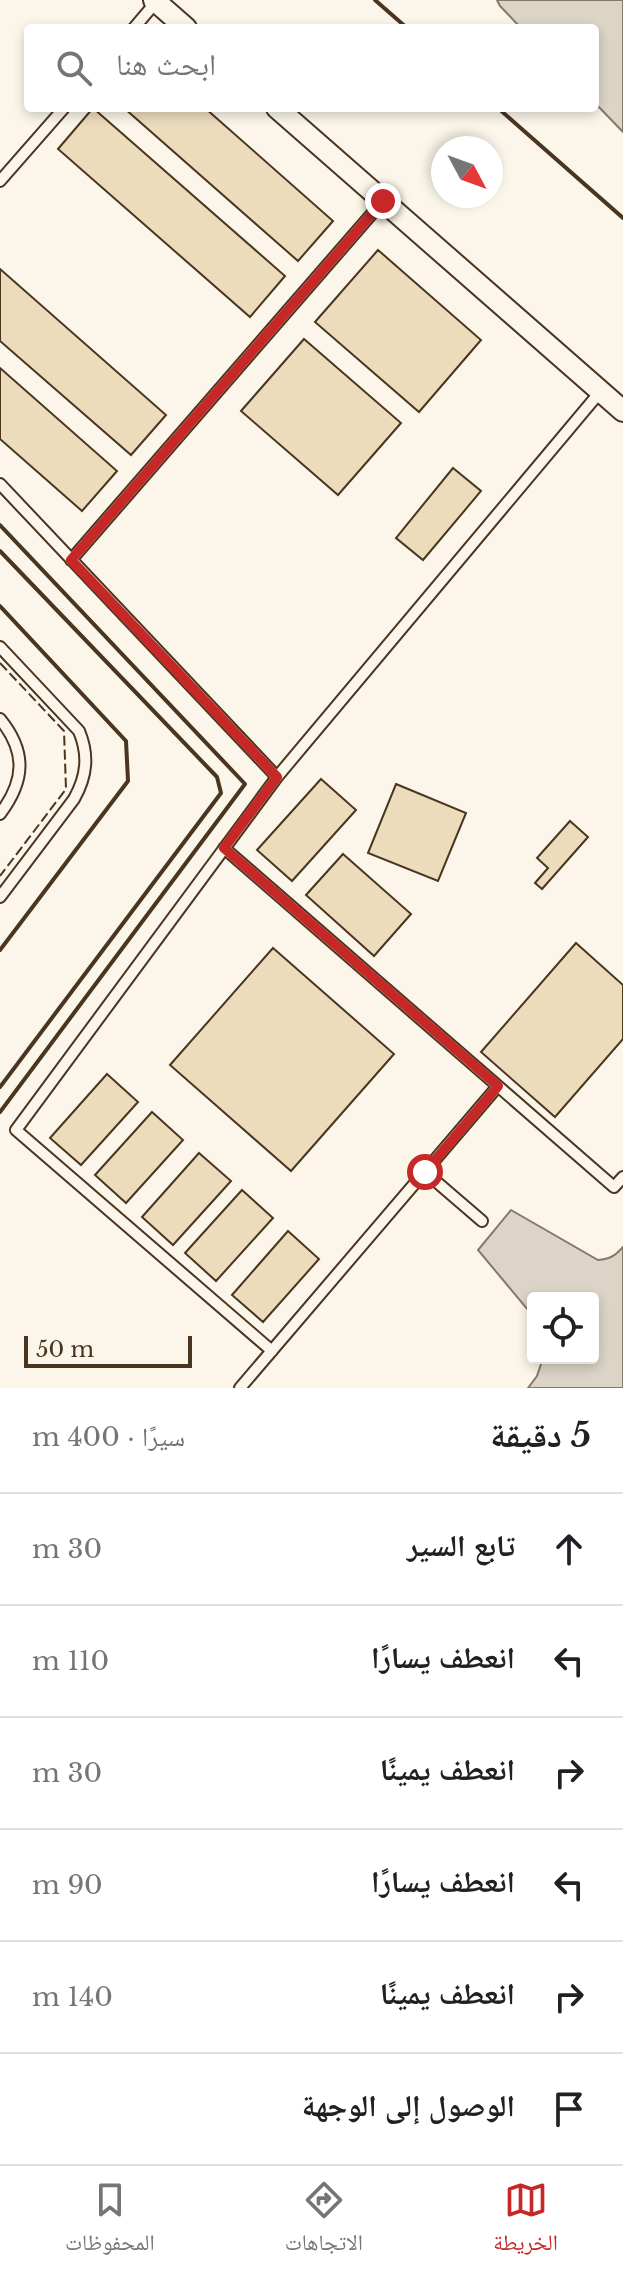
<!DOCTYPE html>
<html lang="ar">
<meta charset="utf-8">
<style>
body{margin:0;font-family:"Libre Baskerville","Noto Naskh Arabic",serif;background:#f6f6f6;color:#202124;direction:rtl}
.controls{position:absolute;right:24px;bottom:24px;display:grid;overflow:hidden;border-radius:8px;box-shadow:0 4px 12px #0003}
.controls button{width:72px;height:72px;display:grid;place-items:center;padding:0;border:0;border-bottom:2px solid #e0e0e0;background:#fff;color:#202124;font:40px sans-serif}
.compass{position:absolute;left:431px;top:136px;width:72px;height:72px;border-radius:50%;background:#fff;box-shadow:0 4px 12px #0003;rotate:131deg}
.scale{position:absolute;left:24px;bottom:20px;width:168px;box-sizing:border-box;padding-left:8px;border:4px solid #4a3520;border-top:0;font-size:22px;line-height:28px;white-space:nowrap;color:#4a3520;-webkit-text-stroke:6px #fbf6e9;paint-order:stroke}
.stop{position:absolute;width:24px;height:24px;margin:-18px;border:6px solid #c62828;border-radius:50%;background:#fff}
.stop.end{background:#c62828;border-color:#fff;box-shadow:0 2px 8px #0008}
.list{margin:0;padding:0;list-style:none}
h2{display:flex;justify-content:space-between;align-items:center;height:104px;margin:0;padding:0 32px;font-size:34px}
h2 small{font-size:26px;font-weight:400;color:#757577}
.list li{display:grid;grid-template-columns:52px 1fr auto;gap:24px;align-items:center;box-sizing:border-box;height:112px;padding:0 32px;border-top:2px solid #e0e0e0}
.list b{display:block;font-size:30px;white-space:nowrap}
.list em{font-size:26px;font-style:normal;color:#757577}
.icon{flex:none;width:44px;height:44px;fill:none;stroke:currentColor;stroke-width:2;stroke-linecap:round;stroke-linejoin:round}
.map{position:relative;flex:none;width:623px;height:1388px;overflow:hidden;direction:ltr}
.search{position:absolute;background:#fff;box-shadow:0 4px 12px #0003;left:24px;right:24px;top:24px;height:88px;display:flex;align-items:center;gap:20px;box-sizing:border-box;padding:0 28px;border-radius:8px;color:#757577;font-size:30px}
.sheet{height:776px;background:#fff}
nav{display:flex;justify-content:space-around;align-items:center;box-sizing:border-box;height:112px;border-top:2px solid #e0e0e0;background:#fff;font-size:22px;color:#757577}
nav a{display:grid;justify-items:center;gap:4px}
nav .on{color:#c62828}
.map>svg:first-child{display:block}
.water{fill:#dcd4c6;stroke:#887966;stroke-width:2}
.building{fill:#ecdcbc;stroke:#4a3520;stroke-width:2}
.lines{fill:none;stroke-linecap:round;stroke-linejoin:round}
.lane-casing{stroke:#4a3520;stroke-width:14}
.street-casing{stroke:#4a3520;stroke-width:24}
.lane{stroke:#fbf6e9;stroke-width:10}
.street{stroke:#fbf6e9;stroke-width:20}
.fence{stroke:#4a3520;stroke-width:2;stroke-dasharray:10 4;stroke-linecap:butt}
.wall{stroke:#4a3520;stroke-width:4}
.route{stroke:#c62828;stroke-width:10}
</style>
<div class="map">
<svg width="623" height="1388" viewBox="0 0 623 1388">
<rect width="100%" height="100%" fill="#fbf6e9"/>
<!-- water -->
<path class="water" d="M497,0h126v132l-28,-29v-75h-74l-21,-22z
M511,1210l87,50c12,-1 17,-4 25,-13v141h-95l9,-12 6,-18h50v-60h-60v18l-55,-66z"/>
<!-- building -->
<path class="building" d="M93,108l192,168 -35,41 -192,-168z
M124,108h81l128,113 -35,40z
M378,250l103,90 -62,72 -104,-90z
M0,269l166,146 -35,40 -131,-114z
M304,339l97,84 -63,72 -97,-84z
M0,368l117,103 -35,40 -82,-72z
M453,468l28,23 -58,69 -27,-22z
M321,779l35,31 -64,71 -35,-31z
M396,784l70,29 -28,68 -70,-28z
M570,821l18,16 -46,52 -7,-6 13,-15 -11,-10z
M343,854l68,60 -37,42 -68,-61z
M576,943l47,42v54l-68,78 -74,-65z
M273,948l121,106 -103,117 -121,-106z
M107,1074l31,28 -57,63 -31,-27z
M152,1112l31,28 -57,63 -31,-28z
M199,1153l32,28 -58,64 -31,-28z
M242,1190l31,28 -57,63 -31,-28z
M288,1231l31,28 -56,63 -31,-27z"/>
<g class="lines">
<defs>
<path id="lane" d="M134,28l22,-26
M0,181l64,-73
M0,484l277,293
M71,560l312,-359
M0,647l79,84c10,24 8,45 -5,68l-74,98
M0,719c27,33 25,62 0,95
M224,848l390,339 9,-10
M425,1172l57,49
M272,1351l-256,-221 261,-353 323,-385
M240,1388l258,-302"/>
<path id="street" d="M154,0l32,28
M277,108l346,303"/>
</defs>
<!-- lane casing -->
<use href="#lane" class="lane-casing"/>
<!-- street casing -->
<use href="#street" class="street-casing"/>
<!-- lane -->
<use href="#lane" class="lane"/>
<!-- street -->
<use href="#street" class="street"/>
<!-- fence -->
<path class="fence" d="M0,606l126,135 2,40 -128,169
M0,663l64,68 2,58 -66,87"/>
<!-- wall -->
<path class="wall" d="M375,0l32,28
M498,108l125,110
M0,525l245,259 -245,328
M0,551l217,226 4,16 -221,294
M0,606l126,135 2,40 -128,169"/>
</g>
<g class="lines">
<!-- route -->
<path class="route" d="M383,201l-312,359 206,217 -53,71 274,238 -73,86"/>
</g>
</svg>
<div class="controls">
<button><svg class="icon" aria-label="locate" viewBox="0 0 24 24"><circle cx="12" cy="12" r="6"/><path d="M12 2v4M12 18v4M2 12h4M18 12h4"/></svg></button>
</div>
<svg class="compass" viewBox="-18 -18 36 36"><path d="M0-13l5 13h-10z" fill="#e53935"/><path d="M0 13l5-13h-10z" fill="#757577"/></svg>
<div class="scale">50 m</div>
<div class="stop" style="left:425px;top:1172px"></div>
<div class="stop end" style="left:383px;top:201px"></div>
<div class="search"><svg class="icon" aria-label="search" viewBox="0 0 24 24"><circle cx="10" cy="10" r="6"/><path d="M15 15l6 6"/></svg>ابحث هنا</div>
</div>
<section class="sheet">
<h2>5 دقيقة<small>سيرًا · 400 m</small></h2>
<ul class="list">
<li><svg class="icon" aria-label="ahead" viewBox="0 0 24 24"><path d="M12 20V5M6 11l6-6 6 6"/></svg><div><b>تابع السير</b></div><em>30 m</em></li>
<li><svg class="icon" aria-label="left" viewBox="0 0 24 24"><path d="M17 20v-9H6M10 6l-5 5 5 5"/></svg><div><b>انعطف يسارًا</b></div><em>110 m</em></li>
<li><svg class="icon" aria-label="right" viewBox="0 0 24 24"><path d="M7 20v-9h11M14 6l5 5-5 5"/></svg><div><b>انعطف يمينًا</b></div><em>30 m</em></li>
<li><svg class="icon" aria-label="left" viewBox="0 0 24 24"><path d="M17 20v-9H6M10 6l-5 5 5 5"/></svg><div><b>انعطف يسارًا</b></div><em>90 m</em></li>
<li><svg class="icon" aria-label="right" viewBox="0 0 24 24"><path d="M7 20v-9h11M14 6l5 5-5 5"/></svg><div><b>انعطف يمينًا</b></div><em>140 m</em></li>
<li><svg class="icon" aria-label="arrive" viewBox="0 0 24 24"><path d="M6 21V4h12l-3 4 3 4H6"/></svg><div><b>الوصول إلى الوجهة</b></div></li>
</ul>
</section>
<nav>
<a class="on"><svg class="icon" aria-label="map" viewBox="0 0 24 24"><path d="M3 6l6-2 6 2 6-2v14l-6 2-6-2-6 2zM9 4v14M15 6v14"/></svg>الخريطة</a>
<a><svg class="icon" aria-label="directions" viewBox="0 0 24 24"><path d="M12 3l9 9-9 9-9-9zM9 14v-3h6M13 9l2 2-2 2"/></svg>الاتجاهات</a>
<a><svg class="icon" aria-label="saved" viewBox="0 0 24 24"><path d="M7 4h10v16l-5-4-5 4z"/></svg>المحفوظات</a>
</nav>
